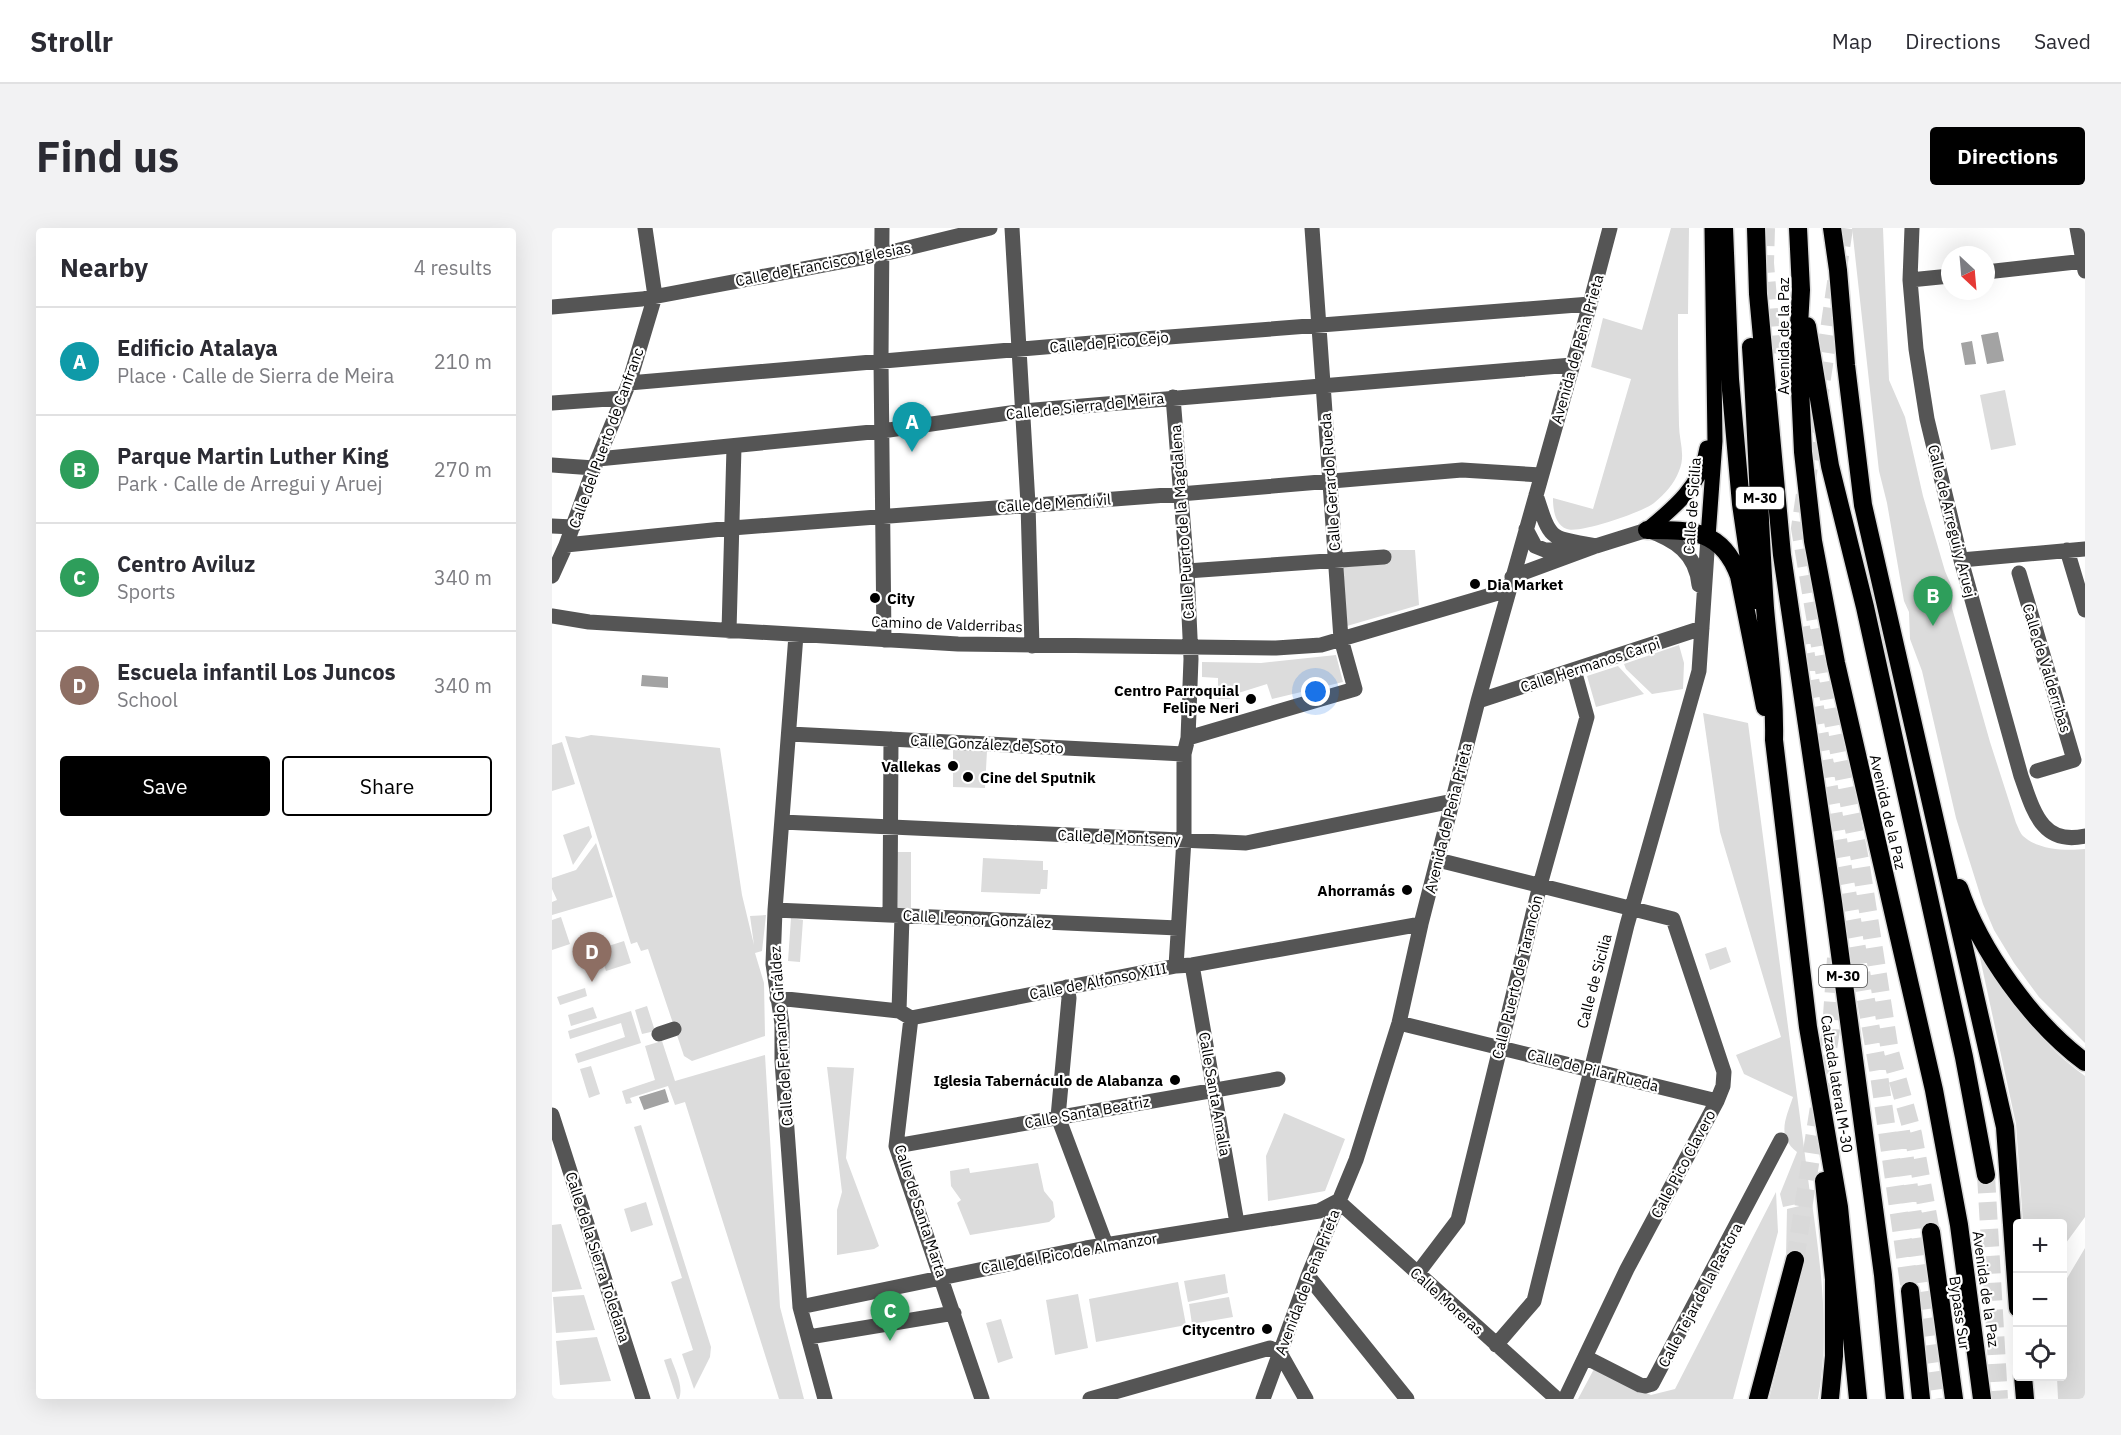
<!DOCTYPE html>
<meta charset="utf-8">
<style>
body{margin:0;font-family:"IBM Plex Sans",sans-serif;background:#f2f2f3;color:#2b2b33}
.controls{position:absolute;right:18px;bottom:18px;display:grid;overflow:hidden;border-radius:6px;box-shadow:0 6px 24px #0002}
.controls button{width:54px;height:54px;display:grid;place-items:center;padding:0;border:0;border-bottom:2px solid #e1e1e2;background:#fff;color:#2b2b33;font:30px sans-serif}
.compass{position:absolute;left:1389px;top:18px;width:54px;height:54px;border-radius:50%;background:#fff;box-shadow:0 6px 24px #0002;rotate:154deg}
.you{position:absolute;left:764px;top:464px;width:21px;height:21px;margin:-15px;border:4px solid #fff;border-radius:50%;background:#1a73e8;box-shadow:0 0 0 9px #1a73e833}
.badge{display:grid;place-items:center;width:39px;height:39px;border-radius:50%;background:#000;color:#fff;font-size:20px;font-weight:700}
.pin{position:absolute;translate:-50% -50px;filter:drop-shadow(0 2px 3px #0008)}
.pin::after{content:'';position:absolute;top:32px;width:21px;height:18px;background:inherit;clip-path:polygon(0 0,100% 0,50% 100%)}
.list{margin:0;padding:0;list-style:none}
h2{display:flex;justify-content:space-between;align-items:center;height:78px;margin:0;padding:0 24px;font-size:26px}
h2 small{font-size:20px;font-weight:400;color:#7c7c81}
.list li{display:grid;grid-template-columns:39px 1fr auto;gap:18px;align-items:center;box-sizing:border-box;height:108px;padding:0 24px;border-top:2px solid #e1e1e2}
.list b{display:block;font-size:22px;white-space:nowrap}
.list p{margin:0;font-size:20px;white-space:nowrap;color:#7c7c81}
.list em{font-size:20px;font-style:normal;color:#7c7c81}
.actions{display:flex;gap:12px;padding:18px 24px}
.actions a{flex:1;padding:14px 0;border:2px solid #000;border-radius:6px;text-align:center;font-size:21px;color:#000}
.actions .main{background:#000;color:#fff}
.icon{flex:none;width:33px;height:33px;fill:none;stroke:currentColor;stroke-width:2;stroke-linecap:round;stroke-linejoin:round}
.map{position:relative;flex:none;width:1533px;height:1171px;overflow:hidden;border-radius:6px}
header{display:flex;align-items:center;gap:36px;box-sizing:border-box;height:84px;padding:0 30px;background:#fff;border-bottom:2px solid #e1e1e2}
header strong{font-size:28px}
nav{display:flex;gap:33px;margin-inline-start:auto;font-size:21px}
.intro{display:flex;align-items:center;justify-content:space-between;box-sizing:border-box;height:144px;padding:0 36px}
h1{margin:0;font-size:42px}
.button{padding:15px 27px;border-radius:6px;background:#000;color:#fff;font-size:21px;font-weight:700}
main{display:flex;gap:36px;padding:0 36px}
aside{flex:1;background:#fff;border-radius:6px;box-shadow:0 6px 24px #0002}
.map>svg:first-child{display:block}
.green{fill:#dcdcdc}
.water{fill:#a3a3a3}
.lines{fill:none;stroke-linecap:round;stroke-linejoin:round}
.highway-tunnel{stroke:#d9d9d9;stroke-width:18;stroke-dasharray:18 9;stroke-linecap:butt}
.major-casing{stroke:#dbdbdb;stroke-width:18}
.highway-casing{stroke:#dbdbdb;stroke-width:21}
.minor{stroke:#555;stroke-width:15}
.major{stroke:#000;stroke-width:15}
.highway{stroke:#000;stroke-width:18}
.poi-dot{fill:#000;stroke:#fff;stroke-width:2}
.labels{text-anchor:middle;dominant-baseline:central;stroke-width:4.5;stroke-linejoin:round;paint-order:stroke}
.shield{fill:#fff;stroke:#4c4c4c;stroke-width:1.5}
.shield-label{font-size:14px;font-weight:bold;fill:#000}
.street-label{font-size:15px;fill:#000;stroke:#fff}
.poi-label{font-size:15px;font-weight:bold;fill:#000;stroke:#fff;text-anchor:end}
</style>
<header>
<strong>Strollr</strong>
<nav><a>Map</a><a>Directions</a><a>Saved</a></nav>
</header>
<div class="intro"><h1>Find us</h1><a class="button">Directions</a></div>
<main>
<aside>
<h2>Nearby<small>4 results</small></h2>
<ul class="list">
<li><span class="badge" style="background:#0f9aa8">A</span><div><b>Edificio Atalaya</b><p>Place · Calle de Sierra de Meira</p></div><em>210 m</em></li>
<li><span class="badge" style="background:#2e9e5b">B</span><div><b>Parque Martin Luther King</b><p>Park · Calle de Arregui y Aruej</p></div><em>270 m</em></li>
<li><span class="badge" style="background:#2e9e5b">C</span><div><b>Centro Aviluz</b><p>Sports</p></div><em>340 m</em></li>
<li><span class="badge" style="background:#8d6e63">D</span><div><b>Escuela infantil Los Juncos</b><p>School</p></div><em>340 m</em></li>
</ul>
<div class="actions"><a class="main">Save</a><a>Share</a></div>
</aside>
<div class="map">
<svg width="1533" height="1171" viewBox="0 0 1533 1171">
<rect width="100%" height="100%" fill="#fff"/>
<!-- green -->
<path class="green" d="M1119,0h18l-1,86h-10c0,37 0,74 1,111 0,16 7,30 0,46 -5,13 -14,23 -25,32 -11,9 -75,31 -87,26 -12,-4 -14,-19 -14,-31l40,11 38,-130 -40,-12 12,-49 39,12z
M1300,0h31l6,152 16,37 18,79 22,75 8,19 -1,18 38,134 26,81c2,4 4,10 7,13 15,14 43,15 62,13v194l-46,-46 -25,-34 -20,-33 -11,-26 -27,-86 -34,-147 -12,-32 -1,-27 -5,-11 -17,-98 -8,-32z
M1453,162l11,55 -25,5 -11,-55z
M833,322h30l4,55 -72,21 -4,-59 43,-3z
M1127,417l5,18 -1,26 -31,5 -26,-25 -2,-5z
M784,427l7,27 -71,17 -5,-15 -35,11 -2,4h-12v-21l-16,-1v-15l59,1z
M1066,438l26,28 -48,13 -9,-31z
M1151,485l45,10 63,478 -28,6 -3,-13 17,-42c-21,-16 -11,-34 -4,-55l-49,-23 -8,-19 45,-18 -61,-205z
M39,507l129,13 22,147 12,50 -4,-29 16,-1 -4,36 -7,2 9,30 1,53 -73,25 -8,-5 -36,-107 -7,2 -4,-9 -6,2 -66,-208 14,2z
M10,514l13,42 -23,7v-46z
M401,522l34,1 -2,37 -32,-1z
M37,598l3,11 -19,28 -10,-30z
M44,615l17,54 -61,18v-13l5,-2 -5,-11v-11l24,-8z
M345,624h14v57l-13,-1z
M431,630l60,3v9h5l-1,19h-6l-1,5 -59,-2z
M9,689l9,27 -18,6v-30z
M239,690l12,2 -3,42 -12,-1z
M72,713l7,22 -25,8 -7,-22z
M1425,716c29,49 61,99 108,132v141l-22,30 -1,-23 -39,-1 -7,-99z
M1174,719l5,15 -21,8 -5,-16z
M33,760l2,8 -27,9 -3,-8z
M95,778l8,25 -13,3 -7,-24z
M41,779l4,11 -26,8 -3,-11z
M79,783l10,32 -63,20 -3,-9 50,-17 -4,-14 -51,16 -2,-8z
M110,813l13,40 90,-26 15,252 24,92h-25l-94,-297 -10,3 -7,-19 -38,12 2,5 -6,1 -4,-13 33,-11 -10,-34z
M39,838l9,28 -11,4 -9,-29z
M275,839l27,1 -8,90 33,88 -5,3 -37,6v-45l5,-18z
M732,885l61,26 -20,52 -57,10 -2,-45z
M89,897l70,222 -1,10 -16,32 -12,-35 11,-4 -22,-68 11,-4 -48,-151z
M486,935l6,28 9,11 2,15 -6,5 -79,13 -13,-32 4,-3 -10,-14 -1,-15 19,-3 1,5z
M1224,964l2,40 -45,167h-155l16,-30 57,26 24,-6z
M94,974l7,23 -22,7 -7,-23z
M1260,975c9,65 18,131 6,196h-49l36,-138 -19,-5 1,-47z
M9,996l21,65 -30,3v-67z
M1533,1020v151h-27l-1,-22 5,-1 1,-91z
M673,1046l3,19 -40,9 -4,-21z
M626,1054l8,43 -90,17 -7,-43z
M526,1066l10,54 -33,7 -9,-55z
M32,1067l11,35 -39,3 -3,-36z
M677,1069l4,20 -41,7 -3,-20z
M449,1091l12,39 -15,5 -12,-40z
M45,1109l14,44 -51,4 -4,-44z
M119,1130c4,12 13,28 8,41h-2l-13,-39z"/>
<!-- water -->
<path class="water" d="M1446,104l6,29 -17,3 -6,-29z
M1420,113l4,23 -11,1 -4,-22z
M90,447l26,2v11l-27,-2z
M113,861l4,13 -25,8 -5,-13z"/>
<g class="lines">
<!-- highway-tunnel -->
<path class="highway-tunnel" d="M1214,0l-1,35 8,95
M1292,0l-44,300 31,183 29,149 30,192 23,82 18,98
M1249,399l78,448 31,216
M1349,903l38,268
M1434,947l13,224
M1243,1032l36,-230 5,-72"/>
<defs>
<path id="major" d="M1095,302c27,-22 55,-45 60,-82
M1156,309l7,-96 -3,-213"/>
<path id="highway" d="M1172,0l6,151 11,125 14,96
M1204,0l2,66 24,261 51,347 50,373 12,124
M1246,0l3,62 -3,53 5,109 10,89 23,122 98,427 25,135 23,174
M1280,0l6,42 8,95 17,140 142,622 13,181
M1255,98l23,140 35,141 99,450 22,118
M1199,119c6,87 8,174 14,261 4,45 10,87 9,132l34,287 31,180 19,192
M1095,302c44,0 75,-1 92,46l26,131
M1407,660c21,62 73,135 126,174
M1272,953l10,98v77l-4,43
M1379,1004l23,167
M1358,1063l11,108
M1471,1148l2,23
M1206,1171l37,-139"/>
</defs>
<!-- major casing -->
<use href="#major" class="major-casing"/>
<!-- highway casing -->
<use href="#highway" class="highway-casing"/>
<!-- minor -->
<path class="minor" d="M330,0l-1,132 3,280
M460,0l16,276 4,142
M1360,0l-2,52 6,69 11,70 34,141 60,216c12,33 20,70 64,60
M1525,0l8,43
M1434,44l99,-11
M1358,52l40,-4
M0,79l90,-8 241,-45 107,-26
M77,155l463,-40 498,-39
M621,169l14,174 4,88 -3,79 -4,16v85l-8,127
M0,175l71,-5
M46,231l284,-28 141,-20 549,-46
M0,237l42,3
M984,267c15,46 12,42 60,51
M0,298l21,1
M974,301l9,17 10,4h30
M14,317l166,-17 448,-34 282,-24 79,5
M1515,322l18,60
M1409,332l124,-11
M635,343l197,-14
M1467,345l55,187 -37,11
M0,348l14,-31 28,-77 35,-85 26,-87 -10,-68
M960,349l84,-31 51,-16c28,10 49,23 52,55
M0,388l37,6 369,22 318,4 45,-3 187,-55
M177,403l5,-184
M244,407l-21,275 -2,54 9,60v37l18,246 25,92
M926,473l224,-73
M238,506l394,20
M636,510l167,-49 -14,-50 -29,-411
M230,594l464,21 207,-42
M886,632l235,59 51,153 -1,14 -6,15 -90,168 -62,130
M223,682l403,18
M338,687l1,-176
M640,737l45,258
M515,759l2,11 -11,119 48,128
M225,770l122,13 12,7 265,-52 16,-1 229,-41
M347,783l3,-95
M359,790l-15,128 86,253
M847,795l318,78
M107,806l15,-5
M0,887l91,284
M344,918l382,-67
M786,973l219,198
M865,1046l41,-54 82,-335 47,-168 -13,-47
M756,1048l99,123
M248,1079l286,-59 233,-37 19,-10
M257,1109l145,-24
M944,1117l38,-44 93,-376 72,-254 9,-134
M1033,1129l55,28 5,1 7,-2 129,-244
M538,1171l180,-51 10,5 26,46
M711,1171l45,-123 48,-116 43,-137 22,-99 57,-223 112,-397 20,-76"/>
<!-- major -->
<use href="#major" class="major"/>
<!-- highway -->
<use href="#highway" class="highway"/>
</g>
<!-- markers -->
<g class="poi-dot">
<circle cx="923" cy="356" r="6"/>
<circle cx="323" cy="370" r="6"/>
<circle cx="699" cy="471" r="6"/>
<circle cx="401" cy="538" r="6"/>
<circle cx="416" cy="549" r="6"/>
<circle cx="855" cy="662" r="6"/>
<circle cx="623" cy="852" r="6"/>
<circle cx="715" cy="1101" r="6"/>
</g>
<g class="labels">
<!-- shield labels -->
<g class="shield">
<rect x="1184" y="259" width="48" height="22" rx="4.5"/>
<rect x="1267" y="737" width="48" height="22" rx="4.5"/>
</g>
<g class="shield-label">
<text x="1208" y="270">M-30</text>
<text x="1291" y="748">M-30</text>
</g>
<!-- street labels -->
<g class="street-label">
<text transform="translate(271 36) rotate(-11)">Calle de Francisco Iglesias</text>
<text transform="translate(1231 108) rotate(-90)">Avenida de la Paz</text>
<text transform="translate(557 114) rotate(-5)">Calle de Pico Cejo</text>
<text transform="translate(1025 121) rotate(-74)">Avenida de Peña Prieta</text>
<text transform="translate(533 178) rotate(-6)">Calle de Sierra de Meira</text>
<text transform="translate(54 210) rotate(-70)">Calle del Puerto de Canfranc</text>
<text transform="translate(778 254) rotate(-94)">Calle Gerardo Rueda</text>
<text transform="translate(502 275) rotate(-4)">Calle de Mendívil</text>
<text transform="translate(1140 278) rotate(-86)">Calle de Sicilia</text>
<text transform="translate(1400 293) rotate(76)">Calle de Arregui y Aruej</text>
<text transform="translate(630 294) rotate(-94)">Calle Puerto de la Magdalena</text>
<text transform="translate(395 396) rotate(2)">Camino de Valderribas</text>
<text transform="translate(1038 437) rotate(-18)">Calle Hermanos Carpi</text>
<text transform="translate(1495 440) rotate(73)">Calle de Valderribas</text>
<text transform="translate(435 516) rotate(3)">Calle González de Soto</text>
<text transform="translate(1336 584) rotate(77)">Avenida de la Paz</text>
<text transform="translate(896 590) rotate(-76)">Avenida de Peña Prieta</text>
<text transform="translate(567 609) rotate(2)">Calle de Montseny</text>
<text transform="translate(425 691) rotate(3)">Calle Leonor González</text>
<text transform="translate(965 749) rotate(-76)">Calle Puerto de Tarancón</text>
<text transform="translate(546 753) rotate(-11)">Calle de Alfonso XIII</text>
<text transform="translate(1042 753) rotate(-75)">Calle de Sicilia</text>
<text transform="translate(229 808) rotate(-94)">Calle de Fernando Giráldez</text>
<text transform="translate(1041 842) rotate(14)">Calle de Pilar Rueda</text>
<text transform="translate(1285 856) rotate(81)">Calzada lateral M-30</text>
<text transform="translate(663 866) rotate(80)">Calle Santa Amalia</text>
<text transform="translate(535 884) rotate(-10)">Calle Santa Beatriz</text>
<text transform="translate(1131 936) rotate(-62)">Calle Pico Clavero</text>
<text transform="translate(369 983) rotate(72)">Calle de Santa Marta</text>
<text transform="translate(517 1025) rotate(-10)">Calle del Pico de Almanzor</text>
<text transform="translate(46 1029) rotate(72)">Calle de la Sierra Toledana</text>
<text transform="translate(755 1054) rotate(-69)">Avenida de Peña Prieta</text>
<text transform="translate(1434 1061) rotate(82)">Avenida de la Paz</text>
<text transform="translate(1148 1067) rotate(-62)">Calle Tejar de la Pastora</text>
<text transform="translate(895 1073) rotate(42)">Calle Moreras</text>
<text transform="translate(1408 1085) rotate(82)">Bypass Sur</text>
</g>
<!-- poi labels -->
<g class="poi-label">
<text x="935" y="356" text-anchor="start">Dia Market</text>
<text x="335" y="370" text-anchor="start">City</text>
<text x="687" y="462">Centro Parroquial<tspan x="687" dy="17">Felipe Neri</tspan></text>
<text x="389" y="538">Vallekas</text>
<text x="428" y="549" text-anchor="start">Cine del Sputnik</text>
<text x="843" y="662">Ahorramás</text>
<text x="611" y="852">Iglesia Tabernáculo de Alabanza</text>
<text x="703" y="1101">Citycentro</text>
</g>
</g>
</svg>
<div class="controls">
<button>+</button>
<button>−</button>
<button><svg class="icon" aria-label="locate" viewBox="0 0 24 24"><circle cx="12" cy="12" r="6"/><path d="M12 2v4M12 18v4M2 12h4M18 12h4"/></svg></button>
</div>
<svg class="compass" viewBox="-18 -18 36 36"><path d="M0-13l5 13h-10z" fill="#e53935"/><path d="M0 13l5-13h-10z" fill="#7c7c81"/></svg>
<div class="you"></div>
<div class="pin badge" style="left:360px;top:224px;background:#0f9aa8">A</div>
<div class="pin badge" style="left:1381px;top:398px;background:#2e9e5b">B</div>
<div class="pin badge" style="left:338px;top:1113px;background:#2e9e5b">C</div>
<div class="pin badge" style="left:40px;top:754px;background:#8d6e63">D</div>
</div>
</main>
